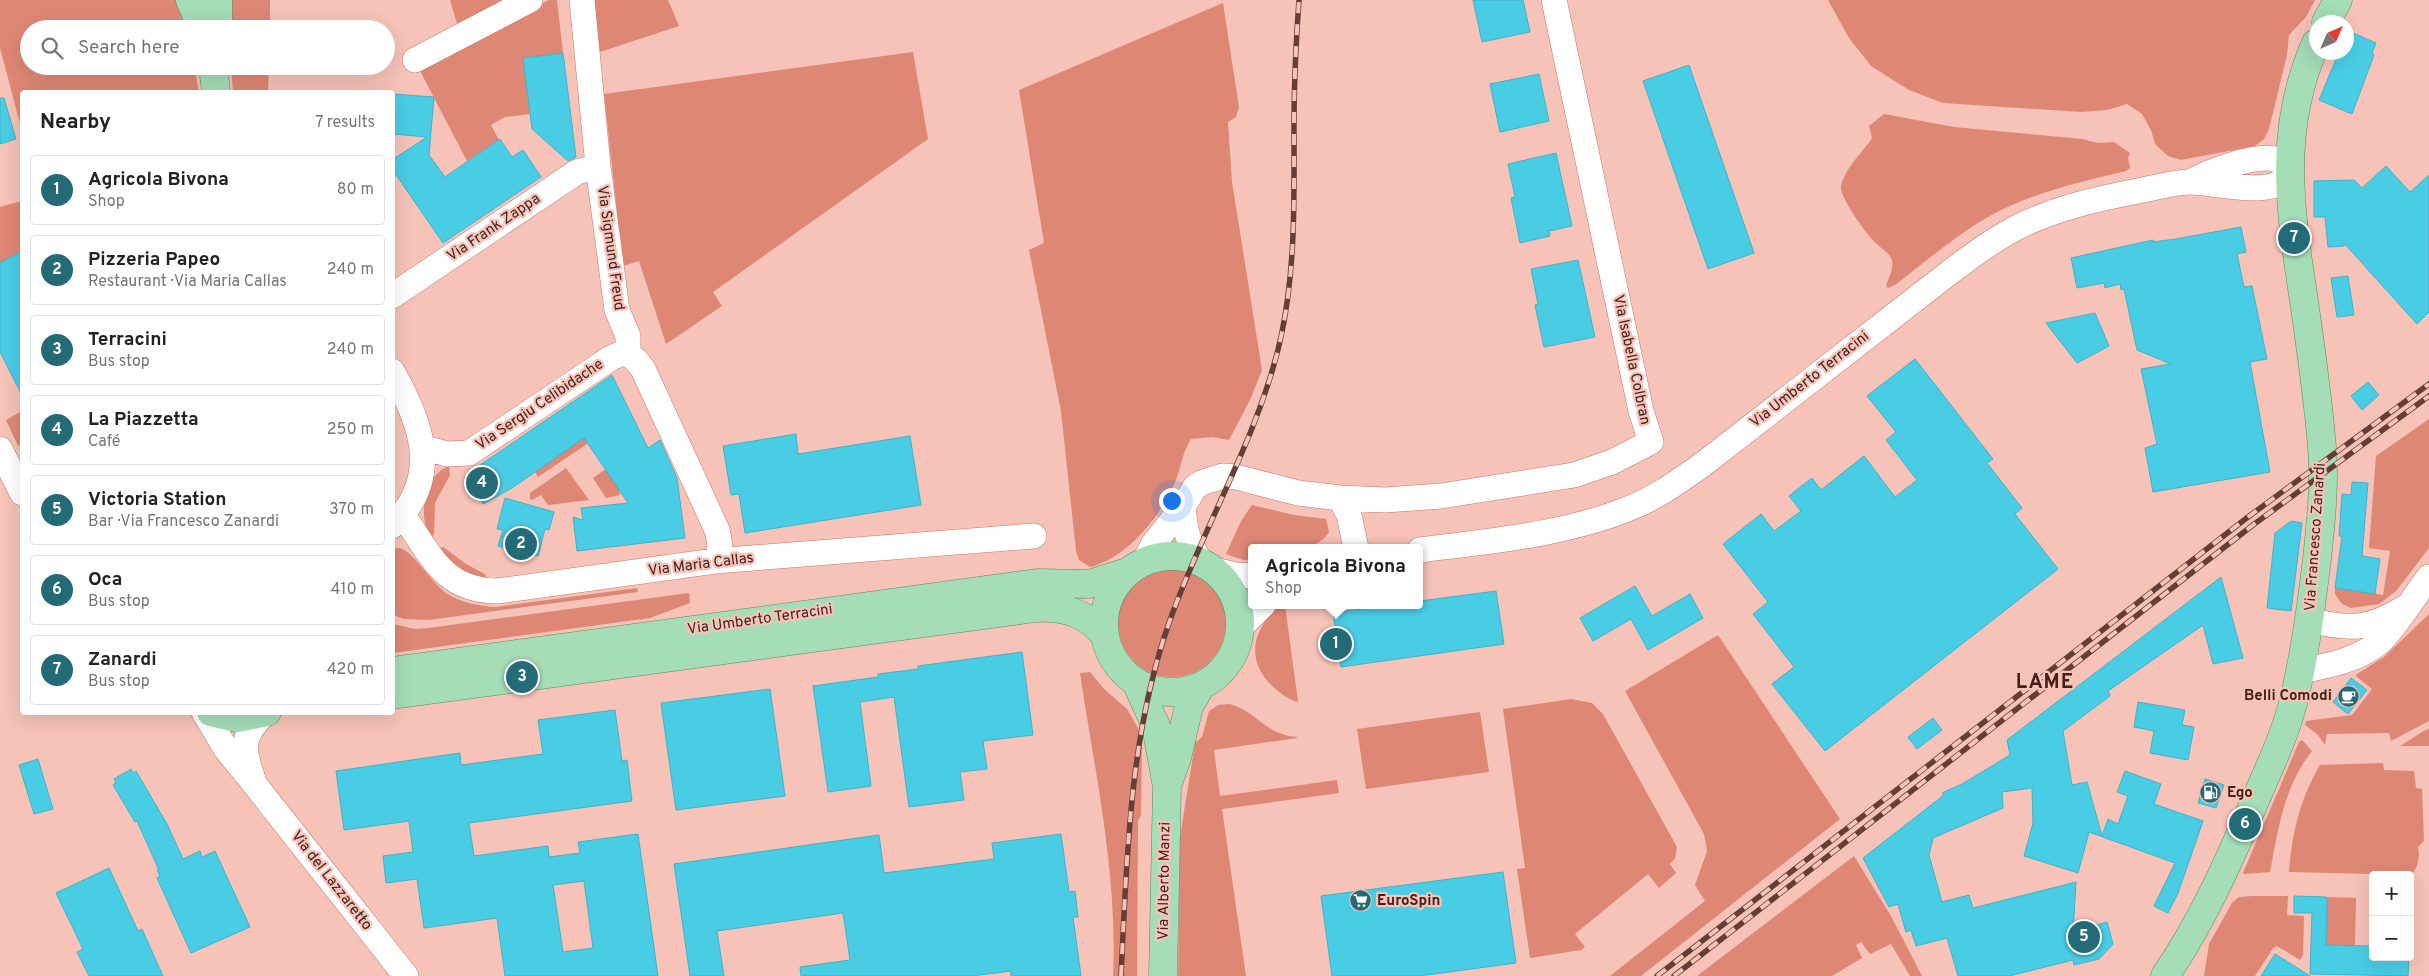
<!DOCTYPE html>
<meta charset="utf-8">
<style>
body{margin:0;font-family:Overpass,sans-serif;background:#f2f2f2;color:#222}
.controls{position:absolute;right:15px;bottom:15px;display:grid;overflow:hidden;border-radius:5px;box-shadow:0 5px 20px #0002}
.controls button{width:45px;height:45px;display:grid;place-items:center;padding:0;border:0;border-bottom:1px solid #e0e0e0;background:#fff;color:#222;font:25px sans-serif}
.compass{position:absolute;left:2309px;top:15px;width:45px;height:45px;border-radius:50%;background:#fff;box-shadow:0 5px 20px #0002;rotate:45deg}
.you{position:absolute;left:1171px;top:500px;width:18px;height:18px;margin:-12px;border:4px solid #fff;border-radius:50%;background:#1a73e8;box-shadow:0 0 0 8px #1a73e833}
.badge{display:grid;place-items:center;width:32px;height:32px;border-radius:50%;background:#246b78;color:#fff;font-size:16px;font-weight:700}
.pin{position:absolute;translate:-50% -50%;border:2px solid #fff;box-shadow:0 1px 5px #0006}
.popup{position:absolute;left:1248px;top:544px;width:175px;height:65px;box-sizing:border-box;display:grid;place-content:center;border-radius:5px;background:#fff;filter:drop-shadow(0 1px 4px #0005);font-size:16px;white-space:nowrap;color:#767676}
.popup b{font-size:19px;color:#222}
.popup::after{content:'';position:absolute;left:50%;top:100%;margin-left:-10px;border:10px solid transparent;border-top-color:#fff}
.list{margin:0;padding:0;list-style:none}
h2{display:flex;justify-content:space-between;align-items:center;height:65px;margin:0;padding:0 20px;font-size:21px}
h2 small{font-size:16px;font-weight:400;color:#767676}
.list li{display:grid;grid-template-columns:32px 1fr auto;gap:15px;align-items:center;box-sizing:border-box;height:70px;margin:0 10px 10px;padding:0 10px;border:1px solid #e0e0e0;border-radius:5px}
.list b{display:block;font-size:19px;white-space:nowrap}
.list p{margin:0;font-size:16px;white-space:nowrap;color:#767676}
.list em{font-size:16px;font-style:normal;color:#767676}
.icon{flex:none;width:28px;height:28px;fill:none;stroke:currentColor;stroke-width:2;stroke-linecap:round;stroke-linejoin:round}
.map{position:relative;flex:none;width:2429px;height:976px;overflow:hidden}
.search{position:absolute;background:#fff;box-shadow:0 5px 20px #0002;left:20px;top:20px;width:375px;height:55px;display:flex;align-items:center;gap:12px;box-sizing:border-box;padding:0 18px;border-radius:28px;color:#767676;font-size:19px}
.panel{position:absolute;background:#fff;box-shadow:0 5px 20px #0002;left:20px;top:90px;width:375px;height:625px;border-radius:5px}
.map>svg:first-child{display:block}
.green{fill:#df8775}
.building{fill:#49cde5;stroke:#3fb3c8;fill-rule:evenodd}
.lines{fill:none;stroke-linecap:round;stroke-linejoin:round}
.minor-casing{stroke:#c97767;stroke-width:26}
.major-casing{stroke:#5b8d60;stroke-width:29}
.minor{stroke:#fff;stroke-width:25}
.major{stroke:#a4ddb6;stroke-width:28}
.rail-casing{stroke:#633f37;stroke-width:5.5}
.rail{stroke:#f7c2b7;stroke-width:4;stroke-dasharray:11;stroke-linecap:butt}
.labels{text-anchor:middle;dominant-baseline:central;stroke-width:4.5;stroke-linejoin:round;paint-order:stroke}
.street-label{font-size:15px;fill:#43221b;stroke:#f7c2b7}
.poi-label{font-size:15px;font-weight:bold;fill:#43221b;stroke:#f7c2b7;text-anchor:start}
.district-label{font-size:20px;font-weight:bold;letter-spacing:1px;fill:#43221b;stroke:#f7c2b7}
</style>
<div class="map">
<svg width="2429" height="976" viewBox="0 0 2429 976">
<rect width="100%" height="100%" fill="#f7c2b7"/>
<!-- green -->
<path class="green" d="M0,0h176l10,29h-157v37h165l5,26h-177v39l-22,-83z
M225,0h45v29h-42z
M450,0h59l-51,27z
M549,0h8l6,53 -40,5 7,56 -25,3 -14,8 8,15 -32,21 -48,-92z
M594,0h74l11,26 -79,26z
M1828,0h487l-9,17 -17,18 -2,20 -18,74 -5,10 -9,7 -74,14 -13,-4 -13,-12 -4,-14 -9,-16 -15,-10 -20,6 -25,2 -139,-9 -34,-13 -38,-24 -22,-28z
M1223,3l16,104 -3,10 -8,5 4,60 30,188 -11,28 -22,42 -16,-3 -22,2c-10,16 -9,27 -16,43 -13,33 -49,77 -85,85l-11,-7 -3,-9 -15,-140 -32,-161 15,-7 -25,-153z
M913,52l15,87 -215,153 9,14 -56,38 -27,-83 -16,5 -19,-172z
M231,66h38l-1,26h-35z
M1884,114l70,13 128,12 16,4 16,-1 16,11 -2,5 2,10 -4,3c-46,11 -96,22 -138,46 -33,19 -63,45 -93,68l-7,3 -2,-3c15,-33 1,-28 -17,-49 -7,-9 -30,-40 -28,-50 4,-18 21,-33 31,-48l-3,-12z
M22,201v50l-22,12v-56z
M22,411v32l-4,3 -12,-26z
M2429,419v129l-33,43 -17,13 -28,4 -9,-4 -7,-10v-6l48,7 7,-44 -21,-3 7,-92z
M579,434l17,4 -58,39 -3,-5 47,-33z
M616,462l4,33 -14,3 -13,-20z
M449,466l1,9 -15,28 -1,31 -3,4c-14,-20 -7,-63 18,-72z
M566,468l23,32 -41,5 -7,-10 -9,5 -2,-1v-6z
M1252,505l42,10 32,4 3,13c-15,24 -53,16 -77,16v12h-9l-17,-6 15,-33z
M443,547l23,17 19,10 2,7 -30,-9 -17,-24z
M398,548c14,0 34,37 51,47 14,8 30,11 46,12l142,-19 1,4 -210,28 -24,-1 -11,-4v-66z
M1118 623a54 54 0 1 1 108 0a54 54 0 1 1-108 0Z
M689,593l1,10 -40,15 -257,35v-29l22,5 13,-1z
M1278,605h7l13,97c-11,-3 -18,-9 -26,-16 -27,-27 -19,-55 6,-81z
M2429,614v107l-38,20 -2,-8 -62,1 -2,11 -7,-10 -13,-10 1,-4 46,-6 20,-26 -16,-13 1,-2 27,-17z
M1718,635l122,184 -199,157h-31l95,-75 -10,-16 12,-34 -3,-17 -79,-143z
M1090,672l14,17 23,20 11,19 4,12 -1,75 -3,6 -1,155h-24c5,-101 -18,-203 -33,-303z
M1571,699l21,4 11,11 74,133 -2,11 -5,6 6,9 -17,15 -11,-14 -73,60 10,13 -4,3 -51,8 -13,-89 8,-1 -22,-159z
M1230,704c27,8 36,31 67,33v1l-83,12 6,46 117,-16 2,13 -117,16 24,167h-68l2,-139 15,-94 7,-6 7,-26 9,-6z
M1480,712l9,60 -123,17 -9,-60z
M2427,729h2v17h-29z
M2302,740l10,11c-28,35 -34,78 -42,121l-26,2 -1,-1 56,-131z
M2383,763l1,7 30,1 2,17 6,1 2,52 -6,6c2,10 0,21 -7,28l-122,-3c3,-39 11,-73 31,-107z
M1854,856l37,60 31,60h-12l-19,-32 -21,10 -9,-12 -5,3 6,13 -30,18h-135z
M2253,896h35l-1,19 17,1 -1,39 -3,5 -23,-14 -4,2 -18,28h-51l5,-32 23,-41 7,-6z
M2327,897l29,1 -1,48 -29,-1z"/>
<!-- building -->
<path class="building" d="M1473,0h50l7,32 -48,10z
M2346,30l30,13 -4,10 2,2 -22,59 -33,-14 20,-48h7z
M563,53l13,104 -8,4 -36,-32 -9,-71z
M1689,65l65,188 -46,16 -65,-188z
M1539,74l10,47 -49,11 -10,-48z
M392,94l42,3 -5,58 16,22 55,-38 12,18 11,-7 18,27 -98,66 -51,-74v-9l35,-23 -35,-3z
M0,98h4l12,41 -16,5z
M1556,153l16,73 -23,5 1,5 -30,7 -9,-45 4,-1 -7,-33z
M2386,166l24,26 19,-17v137l-12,12 -73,-81v3l-16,1 -3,-30h-11v-36l40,-1 8,8z
M2241,227l5,25 -9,2 7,33 8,-1 15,73 -17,3 20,110 -117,20 -8,-44 12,-4 -16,-75 30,-5 -34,-14 -13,-61 -3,1 -1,-6 -15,4 -1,-5 -27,5 -6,-30 82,-18v2l23,-3z
M22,251v144l-22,-43v-89z
M1578,260l17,77 -51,10 -9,-42 3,-1 -7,-35z
M2348,276l6,39 -17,2 -6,-39z
M2095,313l14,33 -32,17 -31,-40z
M1915,359l78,100 -6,4 35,45 -7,6 43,55 -233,182 -53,-67 22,-17 -41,-53 15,-12 -45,-58 38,-30 13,17 27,-20 -12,-15 23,-18 9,12 43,-34 31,41 22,-17 -31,-40 10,-8 -29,-36z
M612,375l36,73 12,-8 17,38 8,60 -108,13 -4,-34 10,3 -2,-12 47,-5 -44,-65 -72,50 -29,16 -16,-30z
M2368,382l11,13 -17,15 -11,-14z
M796,434l2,20 112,-18 11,69 -176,28 -6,-39 -8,1 -8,-49z
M2352,482l16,1 -6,73 18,3 -5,35 -40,-6 7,-52h-3l3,-42 9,1z
M505,498l49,14 -5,18 -4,-1 -7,27 -40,-10 5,-16 -6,-1z
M2291,521l11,2 -11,88 -24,-3 8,-75z
M2221,577l22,81 -30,6 -10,-39 -95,66 2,5 -47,35 9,54 15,-3 15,54 6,-17 10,5 10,-28 -11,-4 8,-21 36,13 -7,20 49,17 -25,72 -10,20 -14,-7 21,-43 -86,-31 -11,41 -54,-17 9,-33 -1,-35 -30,4 1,16 -70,30 -4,17 13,47 27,-7 4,13 103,-26 -3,50 34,-10 6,22 -14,15 -25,6 -1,-5 -64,16h-51l-11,-38 -31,8 -5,-16 -5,2 -8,-28 -9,3 -26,-49 81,-63 -2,-2 20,-9 48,-29 -3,-15z
M1635,586l17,30 38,-22 13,24 -55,32 -17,-31 -38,22 -13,-23z
M1496,591l8,53 -163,23 -8,-54 57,-8h30v-4z
M1022,652l11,83 -50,6 4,28 -27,3 4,28 -55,7 -15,-110 -34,5 11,84 -43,6 -15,-106 65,-9v-3l40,-5v-3z
M2351,678l16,12 -19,24 -15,-12z
M770,689l15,107 -109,14 -15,-107z
M2138,702l47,8 -3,15 12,2 -6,33 -38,-7 4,-22 -20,-4z
M615,710l7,51 5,-1 5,41 -163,22 5,33 74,-10 1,11 31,-4 -2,-11 60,-8 20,142h-153l-8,-58 -73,10 -7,-49 -31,4 -3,-27 30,-4 -4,-31 -65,9 -8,-59 124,-18 1,12 82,-11 -5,-34zM584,881l9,67 -30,4 -10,-67z
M1933,718l9,12 -25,19 -9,-12z
M38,759l15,50 -19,5 -15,-49z
M131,769l2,4 3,-2 31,53 16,35 17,-8 2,6 13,-6 35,76 -59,26 -34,-75 3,-2 -3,-6h2l-22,-49 -2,1 -22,-37 3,-3 -2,-3z
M2205,779l19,6 -8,23 -18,-5z
M1061,834l8,58 6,-1 3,26h-5l8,59h-70v-5l-39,5h-171l-1,-9 50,-7 -7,-47 -126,18 7,45h-34l-16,-112 205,-29 5,38 110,-14 -2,-16z
M109,868l29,63 4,-2 21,47h-74l-12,-24 6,-3 -27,-56z
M1503,872l13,91 -97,13h-87l-11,-80z
M2294,896l33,1 -1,48 47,1v11h36l-1,19 -98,-2 2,-61h-18z
M2275,954l32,20 3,2h-49z"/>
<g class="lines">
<defs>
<path id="minor" d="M582,0l16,166 19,144 11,26v18l8,6 7,9 74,161c3,12 5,20 -2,31
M415,60l115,-60
M392,296l185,-124 21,-6
M392,371c30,52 50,107 0,155
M422,447l25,7 22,-1 142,-95 9,-4h8
M0,449l22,44
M1340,498l9,17 7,33
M1183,507c2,22 5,37 18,55
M403,515c28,40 40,76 95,76l217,-30 319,-25
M1420,550c70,-9 144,-15 210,-42 26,-10 49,-27 72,-43l243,-189c22,-17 45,-34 69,-47 38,-20 82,-30 124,-38 17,-3 36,-9 53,-9 23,0 91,19 98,-11 -4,-5 -8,-10 -15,-12 -20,-5 -66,13 -84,23
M1144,562l10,-19 29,-36 12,-20 6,-4 22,-7 13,1 62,16 42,5 45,2 56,-4 133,-21 38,-13 39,-20 -10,-31 -87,-411
M1214,570l26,6 12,-1
M2310,620c38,10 59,10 94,-12
M1240,628l23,-23
M2300,671c28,-5 58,-11 80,-29 17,-16 34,-46 49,-65
M204,712l22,37 30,37 150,190
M253,779c-10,-29 -13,-42 11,-65"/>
<path id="major" d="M190,0l13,29
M218,0v29
M2326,22l12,-22
M213,66l3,26
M1104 624a68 68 0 1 1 136 0a68 68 0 1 1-136 0Z
M392,671l646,-88 51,1 38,-12
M1136,682l20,44 11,61 -4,189
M392,695l643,-87c29,-2 51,5 70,27
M211,712l26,6 30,-6
M1169,780l8,-22 12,-52 12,-20
M2165,976c37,-54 63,-113 89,-173 14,-33 30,-65 39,-100 12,-48 18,-96 24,-144 4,-38 8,-75 5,-112 -4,-49 -11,-97 -18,-146 -14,-91 -27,-171 12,-258"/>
</defs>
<!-- minor casing -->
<use href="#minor" class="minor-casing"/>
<!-- major casing -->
<use href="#major" class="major-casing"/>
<!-- minor -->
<use href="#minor" class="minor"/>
<!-- major -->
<use href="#major" class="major"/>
<defs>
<path id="rail" d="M1121,976c6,-119 8,-239 48,-353 34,-97 90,-186 112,-286 15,-70 13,-140 13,-211 0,-42 2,-84 5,-126
M1657,976l591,-459 181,-133
M1674,976l579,-451 176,-129"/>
</defs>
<!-- rail casing -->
<use href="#rail" class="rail-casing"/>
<!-- rail -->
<use href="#rail" class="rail"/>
</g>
<!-- icons -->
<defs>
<symbol id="cafe-disc" viewBox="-11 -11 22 22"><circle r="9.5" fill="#246b78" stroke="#f7c2b7"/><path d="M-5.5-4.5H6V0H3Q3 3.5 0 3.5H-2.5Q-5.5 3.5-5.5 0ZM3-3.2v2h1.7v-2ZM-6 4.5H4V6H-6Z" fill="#fff"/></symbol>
<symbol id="fuel-disc" viewBox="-11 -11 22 22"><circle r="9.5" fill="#246b78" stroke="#f7c2b7"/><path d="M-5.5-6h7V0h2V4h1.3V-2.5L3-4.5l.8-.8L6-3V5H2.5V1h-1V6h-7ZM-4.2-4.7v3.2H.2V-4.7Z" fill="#fff"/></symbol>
<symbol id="supermarket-disc" viewBox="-11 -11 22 22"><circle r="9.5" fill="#246b78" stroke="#f7c2b7"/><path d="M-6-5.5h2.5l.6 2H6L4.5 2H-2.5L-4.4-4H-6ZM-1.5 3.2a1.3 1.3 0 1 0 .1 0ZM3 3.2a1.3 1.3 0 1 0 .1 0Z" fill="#fff"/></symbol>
</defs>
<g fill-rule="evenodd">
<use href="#cafe-disc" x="2336" y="684" width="25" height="25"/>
<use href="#fuel-disc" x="2198" y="780" width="25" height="25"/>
<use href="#supermarket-disc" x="1348" y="888" width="25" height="25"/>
</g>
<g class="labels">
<!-- street labels -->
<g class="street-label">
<text transform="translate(494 228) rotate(-34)">Via Frank Zappa</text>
<text transform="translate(610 248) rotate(82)">Via Sigmund Freud</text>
<text transform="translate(1631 360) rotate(78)">Via Isabella Colbran</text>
<text transform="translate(1810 380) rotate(-38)">Via Umberto Terracini</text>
<text transform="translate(540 405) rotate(-34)">Via Sergiu Celibidache</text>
<text transform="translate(2316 537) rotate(-86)">Via Francesco Zanardi</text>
<text transform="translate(701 565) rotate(-7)">Via Maria Callas</text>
<text transform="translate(760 620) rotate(-8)">Via Umberto Terracini</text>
<text transform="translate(331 881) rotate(52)">Via del Lazzaretto</text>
<text transform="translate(1165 881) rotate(-89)">Via Alberto Manzi</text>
</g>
<!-- poi labels -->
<g class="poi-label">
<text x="2332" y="696" text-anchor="end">Belli Comodi</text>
<text x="2227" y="793">Ego</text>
<text x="1377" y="901">EuroSpin</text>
</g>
<!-- district labels -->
<g class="district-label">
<text x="2045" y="683">LAME</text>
</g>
</g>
</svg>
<div class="controls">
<button>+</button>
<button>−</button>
</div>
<svg class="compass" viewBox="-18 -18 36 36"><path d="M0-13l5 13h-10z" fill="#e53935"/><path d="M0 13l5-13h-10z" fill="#767676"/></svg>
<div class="you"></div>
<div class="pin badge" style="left:1336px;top:644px">1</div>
<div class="popup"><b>Agricola Bivona</b>Shop</div>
<div class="pin badge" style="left:521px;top:544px">2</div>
<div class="pin badge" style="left:522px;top:677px">3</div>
<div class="pin badge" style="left:482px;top:483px">4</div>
<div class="pin badge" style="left:2084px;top:937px">5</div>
<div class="pin badge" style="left:2245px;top:824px">6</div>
<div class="pin badge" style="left:2294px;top:238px">7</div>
<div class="search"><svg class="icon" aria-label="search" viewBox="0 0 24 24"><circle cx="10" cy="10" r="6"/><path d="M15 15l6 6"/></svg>Search here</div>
<section class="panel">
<h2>Nearby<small>7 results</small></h2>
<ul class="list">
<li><span class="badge">1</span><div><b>Agricola Bivona</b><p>Shop</p></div><em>80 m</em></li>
<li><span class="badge">2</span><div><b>Pizzeria Papeo</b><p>Restaurant · Via Maria Callas</p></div><em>240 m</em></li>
<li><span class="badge">3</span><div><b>Terracini</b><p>Bus stop</p></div><em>240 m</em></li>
<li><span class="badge">4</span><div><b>La Piazzetta</b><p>Café</p></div><em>250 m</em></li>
<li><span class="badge">5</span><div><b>Victoria Station</b><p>Bar · Via Francesco Zanardi</p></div><em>370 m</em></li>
<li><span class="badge">6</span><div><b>Oca</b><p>Bus stop</p></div><em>410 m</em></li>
<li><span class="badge">7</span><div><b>Zanardi</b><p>Bus stop</p></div><em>420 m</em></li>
</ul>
</section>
</div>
